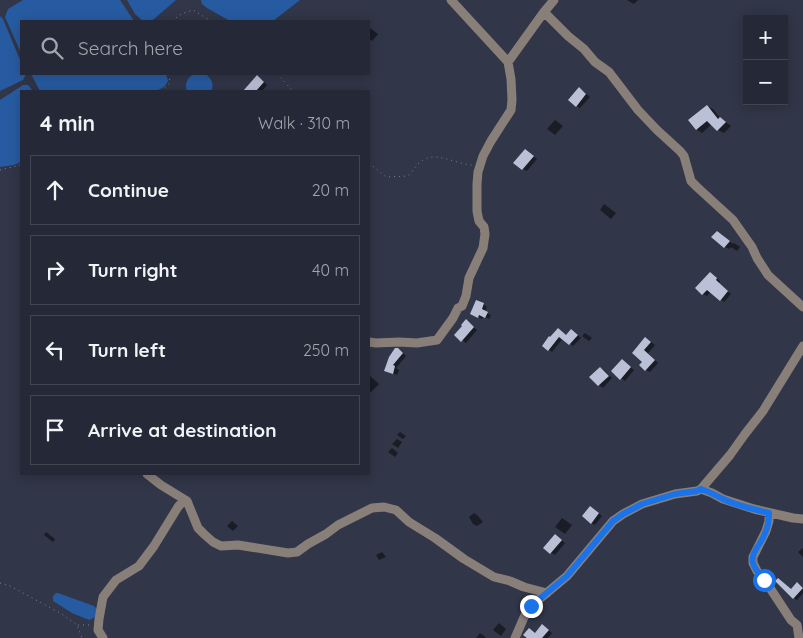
<!DOCTYPE html>
<meta charset="utf-8">
<style>
body{margin:0;font-family:Quicksand,sans-serif;background:#2d303e;color:#f1f3f6}
.controls{position:absolute;right:15px;top:15px;display:grid;overflow:hidden;border-radius:0px;box-shadow:0 2px 12px #0003}
.controls button{width:45px;height:45px;display:grid;place-items:center;padding:0;border:0;border-bottom:1px solid #424451;background:#252836;color:#f1f3f6;font:25px sans-serif}
.stop{position:absolute;width:15px;height:15px;margin:-11px;border:4px solid #1a73e8;border-radius:50%;background:#fff}
.stop.end{background:#1a73e8;border-color:#fff;box-shadow:0 1px 5px #0008}
.list{margin:0;padding:0;list-style:none}
h2{display:flex;justify-content:space-between;align-items:center;height:65px;margin:0;padding:0 20px;font-size:21px}
h2 small{font-size:16px;font-weight:400;color:#a3a6ad}
.list li{display:grid;grid-template-columns:32px 1fr auto;gap:15px;align-items:center;box-sizing:border-box;height:70px;margin:0 10px 10px;padding:0 10px;border:1px solid #424451;border-radius:0px}
.list b{display:block;font-size:19px;white-space:nowrap}
.list em{font-size:16px;font-style:normal;color:#a3a6ad}
.icon{flex:none;width:28px;height:28px;fill:none;stroke:currentColor;stroke-width:2;stroke-linecap:round;stroke-linejoin:round}
.map{position:relative;flex:none;width:803px;height:638px;overflow:hidden}
.search{position:absolute;background:#252836;box-shadow:0 2px 12px #0003;left:20px;top:20px;width:350px;height:55px;display:flex;align-items:center;gap:12px;box-sizing:border-box;padding:0 18px;border-radius:0px;color:#a3a6ad;font-size:19px}
.panel{position:absolute;background:#252836;box-shadow:0 2px 12px #0003;left:20px;top:90px;width:350px;height:385px;border-radius:0px}
.map>svg:first-child{display:block}
.water{fill:#275ba1}
.shadow{fill:#0007}
.building{fill:#bac1d7}
.lines{fill:none;stroke-linecap:round;stroke-linejoin:round}
.path{stroke:#7f8392;stroke-width:1;stroke-dasharray:1 4;stroke-linecap:butt}
.minor{stroke:#897f79;stroke-width:9}
.route{stroke:#1a73e8;stroke-width:6}
</style>
<div class="map">
<svg width="803" height="638" viewBox="0 0 803 638">
<rect width="100%" height="100%" fill="#313648"/>
<!-- water -->
<path class="water" d="M23,0h97l14,21h-113v32l-16,-36 3,-8z
M127,0h49l-22,19 -3,2h-8l-8,-7z
M201,0h99l-27,21h-43l-23,-13 -5,-4z
M0,16l3,3 18,43v12h5l-3,6 -23,11z
M31,74h135l2,7 -4,6 -8,4h-116z
M195,74h11c5,5 9,10 5,17h-24c-3,-7 1,-15 8,-17z
M23,85h5l5,6h-12v71l-7,3 -14,2v-67z
M56,593h2l36,13 3,3c0,6 -2,9 -8,11l-17,-7 -19,-12v-5z"/>
<!-- shadow -->
<path class="shadow" d="M627,0h11l-4,4z
M369,28h1l8,6 -6,7 -3,-2z
M261,79l6,6 -5,6h-13l-3,-2z
M583,91l7,6 -10,11 -4,-2z
M707,106l6,3 7,9 11,8 -7,7 -6,-3 -6,-6 -10,9 -6,-4z
M555,120l8,6 -8,9 -8,-6z
M529,153l8,6 -10,12 -4,-2z
M604,204l12,9 -5,6 -11,-9z
M721,234l12,10 1,-1 6,4 -3,4 -6,-4 -2,2 -4,-2z
M714,276l6,5 -1,2 12,11 -7,8 -13,-11 -4,5 -4,-2z
M483,304l4,3 -2,5 6,3 -2,4 -6,-3 -1,3 -6,-3z
M466,321l11,9 -11,13 -10,-8z
M575,332l6,6 -8,8 -10,-8 -11,14 -3,-2 1,-12 16,-2z
M585,333l7,5 -3,3 -7,-5z
M646,338l9,7 -7,8 10,10 -8,9 -4,-2 -2,-8 -11,-10z
M402,352l4,4 -10,12 3,2 -2,5 -12,-5z
M626,363l8,7 -9,11 -4,-3z
M600,368l4,2 8,8 -9,10 -4,-3 -8,-8z
M369,375l10,9 -10,10z
M400,432l6,4 -3,3 -6,-4z
M397,439l5,3 -4,6 -6,-4z
M392,448l6,5 -3,4 -7,-5z
M595,510l7,6 -7,9 -4,-2z
M474,513l4,3 5,6 -6,4 -4,-2 -4,-7z
M562,518l10,7 -7,9 -10,-7z
M232,521l6,5 -5,5 -6,-5z
M46,532l9,7 -2,3 -9,-7z
M559,538l6,5 -10,12 -4,-2z
M803,548v9l-5,-5z
M382,552l4,5 -7,3 -3,-5z
M798,583l5,4v6l-6,7 -3,-2 -2,-8z
M499,623l7,6 -5,7 -8,-6z
M546,628l6,5 -4,5h-19z
M480,633l4,3 2,2h-10z"/>
<!-- building -->
<path class="building" d="M257,75l7,7 -8,9h-13z
M579,87l7,7 -10,13 -8,-7z
M707,105l11,14 2,-2 6,5 -9,9 -10,-10 -11,9 -8,-10z
M525,149l9,7 -12,14 -9,-7z
M717,231l13,10 -6,7 -13,-11z
M710,272l7,6 -1,2 12,11 -8,10 -13,-11 -5,5 -7,-7z
M476,300l8,3 -2,6 6,3 -3,6 -6,-3 -1,3 -8,-4z
M466,319l8,8 -13,15 -7,-7 8,-9 -1,-1z
M558,328l8,7 5,-6 7,6 -9,10 -10,-8 -11,14 -6,-5 7,-10 1,1z
M645,337l6,5 -7,8 11,10 -10,11 -6,-6 3,-3 -10,-9z
M395,348h3l5,5 -10,12 2,1 -2,8 -9,-3 5,-14z
M622,359l9,8 -11,13 -9,-9z
M600,367l9,9 -11,10 -9,-9z
M590,506l9,7 -8,11 -9,-8z
M555,534l7,6 -12,14 -7,-6z
M778,578l13,11 6,-7 6,6 -10,11 -18,-18z
M542,624l7,6 -7,8h-15l-4,-3 6,-7 6,5z"/>
<g class="lines">
<!-- path -->
<path class="path" d="M172,21l9,-7 12,-4 18,11
M277,74l16,17
M161,91l9,-8 -1,-9
M369,163l17,14 22,-1c4,-4 7,-9 11,-13 15,-14 35,1 53,2
M0,170l21,-5
M0,583l10,3 52,28 15,11 5,13
M78,625h11"/>
<!-- minor -->
<path class="minor" d="M451,0l57,62
M554,0l-10,12 24,24 16,13 11,13 14,10 29,38 19,20 23,21 4,5 7,25 6,6 36,33 19,27 5,11 11,17 35,32
M369,342l7,1 23,-1 18,1 20,-3 16,-22 5,-10 4,-2 4,-10 3,-18 14,-30 2,-14 -1,-7 -5,-6 -2,-10v-27l1,-12 5,-16 8,-15 20,-31 1,-10 -1,-21 -3,-17 36,-50
M147,474l14,11 26,16 11,27 6,6 9,8 8,4 17,-1 50,8 9,-1 11,-8 18,-10 12,-9 34,-17 12,-1 12,3 13,12 26,16 29,21 30,18 16,4 14,6 23,6
M701,489l29,-34 15,-21 18,-23 40,-65
M769,513v8l-3,10 -13,26v6l4,8 11,14 23,35 6,5 2,13
M103,638l-5,-8 1,-11 4,-22 13,-17 23,-14 15,-20 24,-39 6,-7
M515,638l10,-23 6,-9 36,-30 46,-55 10,-7 19,-10 33,-10 22,-3 4,-2 11,4 11,6 31,10 39,9 10,1"/>
</g>
<g class="lines">
<!-- route -->
<path class="route" d="M531,606l36,-30 46,-55 10,-7 19,-10 33,-10 22,-3 4,-2c9,3 14,6 22,10 14,7 31,10 46,14 0,7 -1,14 -4,20 -3,10 -15,20 -12,30 2,7 7,12 11,17"/>
</g>
</svg>
<div class="controls">
<button>+</button>
<button>−</button>
</div>
<div class="stop" style="left:764px;top:580px"></div>
<div class="stop end" style="left:531px;top:606px"></div>
<div class="search"><svg class="icon" aria-label="search" viewBox="0 0 24 24"><circle cx="10" cy="10" r="6"/><path d="M15 15l6 6"/></svg>Search here</div>
<section class="panel">
<h2>4 min<small>Walk · 310 m</small></h2>
<ul class="list">
<li><svg class="icon" aria-label="ahead" viewBox="0 0 24 24"><path d="M12 20V5M6 11l6-6 6 6"/></svg><div><b>Continue</b></div><em>20 m</em></li>
<li><svg class="icon" aria-label="right" viewBox="0 0 24 24"><path d="M7 20v-9h11M14 6l5 5-5 5"/></svg><div><b>Turn right</b></div><em>40 m</em></li>
<li><svg class="icon" aria-label="left" viewBox="0 0 24 24"><path d="M17 20v-9H6M10 6l-5 5 5 5"/></svg><div><b>Turn left</b></div><em>250 m</em></li>
<li><svg class="icon" aria-label="arrive" viewBox="0 0 24 24"><path d="M6 21V4h12l-3 4 3 4H6"/></svg><div><b>Arrive at destination</b></div></li>
</ul>
</section>
</div>
